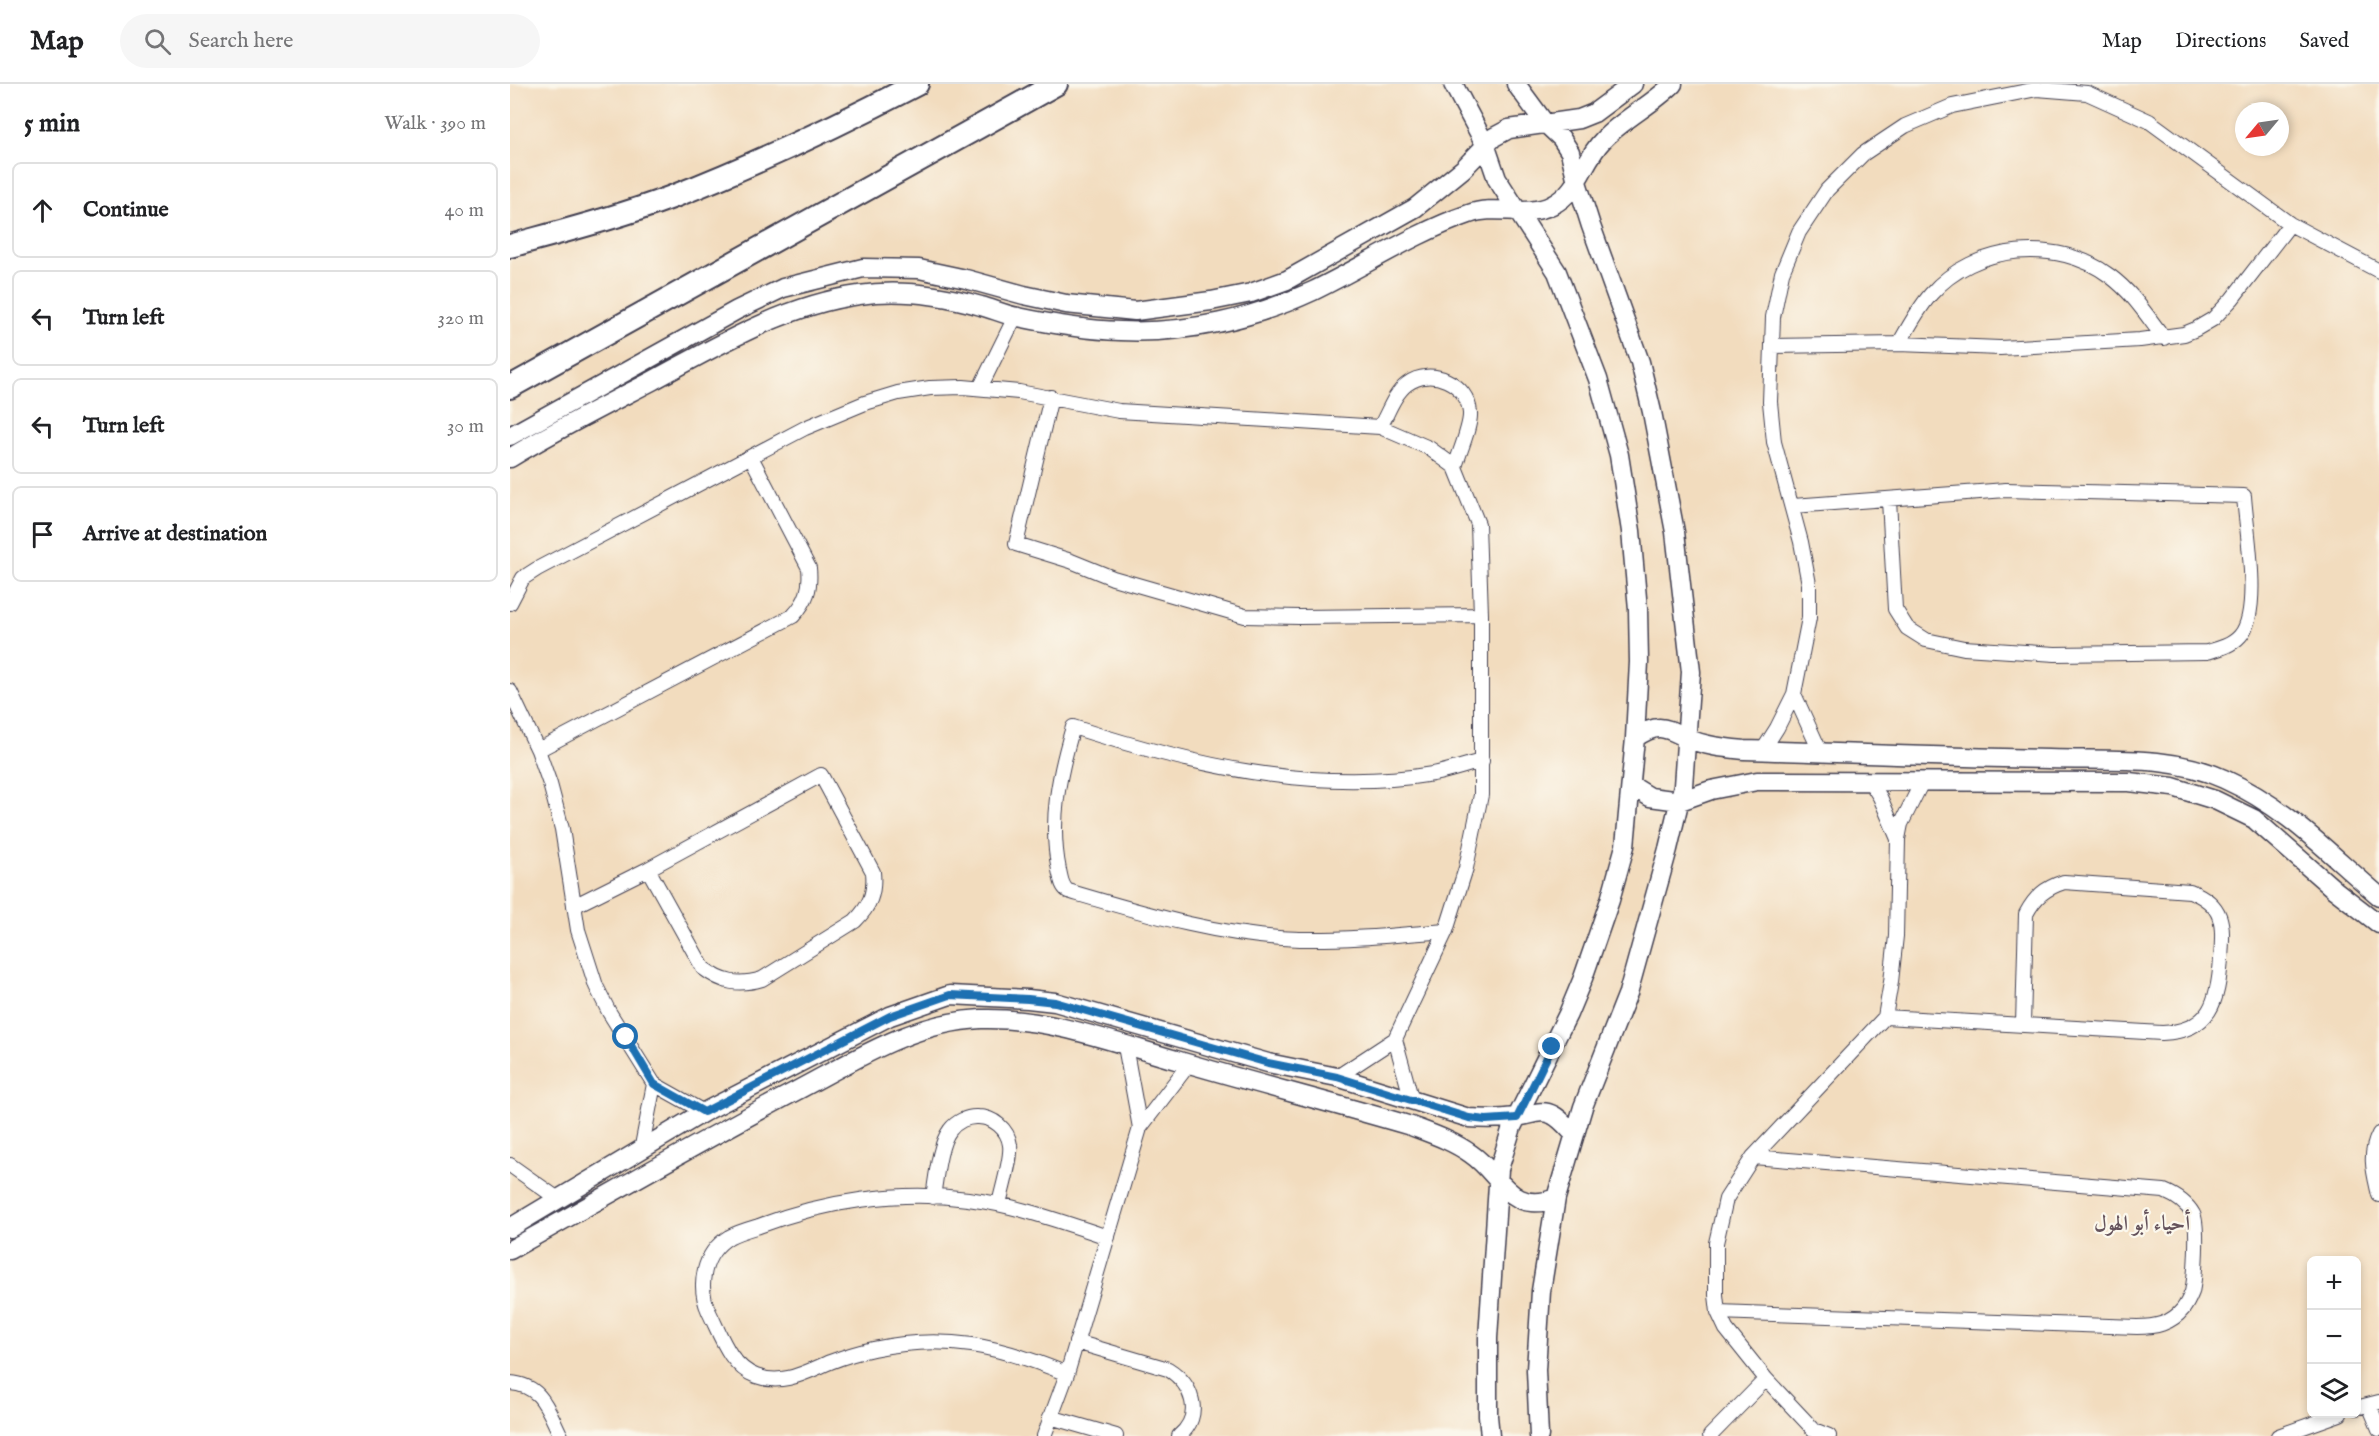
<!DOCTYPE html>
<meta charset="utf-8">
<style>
body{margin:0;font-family:"IM FELL English",Amiri,serif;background:#f6f6f6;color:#202124}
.controls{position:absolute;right:18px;bottom:18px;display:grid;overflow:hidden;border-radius:9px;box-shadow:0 3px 9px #0003}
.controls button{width:54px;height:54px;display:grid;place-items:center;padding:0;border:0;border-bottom:2px solid #e0e0e0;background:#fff;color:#202124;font:30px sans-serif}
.compass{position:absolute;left:1725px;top:18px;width:54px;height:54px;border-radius:50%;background:#fff;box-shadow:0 3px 9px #0003;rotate:241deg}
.stop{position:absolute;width:18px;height:18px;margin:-14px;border:4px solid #1f6fb2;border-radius:50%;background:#fff}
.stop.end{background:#1f6fb2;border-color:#fff;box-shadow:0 2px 6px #0008}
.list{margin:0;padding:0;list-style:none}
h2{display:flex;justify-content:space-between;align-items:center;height:78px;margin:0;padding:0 24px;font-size:26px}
h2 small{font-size:20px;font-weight:400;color:#757577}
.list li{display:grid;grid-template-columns:39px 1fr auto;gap:18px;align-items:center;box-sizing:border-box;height:96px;margin:0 12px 12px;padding:0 12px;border:2px solid #e0e0e0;border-radius:9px}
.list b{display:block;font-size:22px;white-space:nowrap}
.list em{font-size:20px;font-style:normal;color:#757577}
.icon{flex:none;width:33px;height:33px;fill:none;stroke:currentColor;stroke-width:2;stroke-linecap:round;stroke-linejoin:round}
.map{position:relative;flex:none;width:1869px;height:1352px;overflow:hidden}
header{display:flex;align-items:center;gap:36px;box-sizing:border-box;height:84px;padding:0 30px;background:#fff;border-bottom:2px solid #e0e0e0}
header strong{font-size:28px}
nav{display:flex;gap:33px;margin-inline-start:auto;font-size:21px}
.search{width:420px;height:54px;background:#f6f6f6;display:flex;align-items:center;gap:15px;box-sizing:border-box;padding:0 21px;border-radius:33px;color:#757577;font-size:22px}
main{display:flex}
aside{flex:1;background:#fff}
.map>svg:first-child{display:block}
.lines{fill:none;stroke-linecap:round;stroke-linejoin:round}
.minor-casing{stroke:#413e4f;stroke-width:16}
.tertiary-casing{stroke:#413e4f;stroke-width:21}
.primary-casing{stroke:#413e4f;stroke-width:26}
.minor{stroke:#fff;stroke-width:14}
.tertiary{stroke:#fff;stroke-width:18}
.primary{stroke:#fff;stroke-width:22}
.route{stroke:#1f6fb2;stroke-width:8}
.labels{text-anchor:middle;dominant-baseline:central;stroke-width:4.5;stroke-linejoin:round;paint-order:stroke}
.quarter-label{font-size:21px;font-weight:bold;fill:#65535c;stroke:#fbf7ec}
</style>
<header>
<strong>Map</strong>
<div class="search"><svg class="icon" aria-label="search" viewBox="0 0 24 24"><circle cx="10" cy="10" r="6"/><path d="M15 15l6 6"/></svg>Search here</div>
<nav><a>Map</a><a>Directions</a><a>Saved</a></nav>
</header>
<main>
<aside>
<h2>5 min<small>Walk · 390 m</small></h2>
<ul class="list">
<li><svg class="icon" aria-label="ahead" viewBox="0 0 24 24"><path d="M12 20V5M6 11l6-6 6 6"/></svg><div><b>Continue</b></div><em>40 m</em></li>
<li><svg class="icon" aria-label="left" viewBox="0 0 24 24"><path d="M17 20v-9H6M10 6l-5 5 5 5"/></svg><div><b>Turn left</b></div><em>320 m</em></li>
<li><svg class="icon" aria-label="left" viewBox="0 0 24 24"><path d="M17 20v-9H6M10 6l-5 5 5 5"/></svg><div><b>Turn left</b></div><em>30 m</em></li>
<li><svg class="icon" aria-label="arrive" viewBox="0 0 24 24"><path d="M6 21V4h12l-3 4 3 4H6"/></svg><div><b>Arrive at destination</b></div></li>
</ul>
</aside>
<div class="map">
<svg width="1869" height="1352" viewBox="0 0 1869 1352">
<rect width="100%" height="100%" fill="#fbf7ec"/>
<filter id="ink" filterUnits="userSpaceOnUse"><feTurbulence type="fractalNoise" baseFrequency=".0167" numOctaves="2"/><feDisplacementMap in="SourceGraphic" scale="12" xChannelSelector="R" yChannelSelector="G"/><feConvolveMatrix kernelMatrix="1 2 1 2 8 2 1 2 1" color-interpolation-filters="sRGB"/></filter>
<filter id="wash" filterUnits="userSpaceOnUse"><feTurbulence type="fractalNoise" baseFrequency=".008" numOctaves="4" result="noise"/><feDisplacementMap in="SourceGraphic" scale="24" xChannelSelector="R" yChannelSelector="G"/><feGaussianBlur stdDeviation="1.35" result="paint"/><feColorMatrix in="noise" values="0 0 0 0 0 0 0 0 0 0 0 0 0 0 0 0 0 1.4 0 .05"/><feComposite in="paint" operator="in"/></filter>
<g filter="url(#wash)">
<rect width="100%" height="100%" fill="#f2dcbe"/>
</g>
<g filter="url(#ink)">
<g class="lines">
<defs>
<path id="minor" d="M1389,260c10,-18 19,-35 32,-50 43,-50 127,-57 179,-18 23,17 37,40 54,62
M1262,262l127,-2 101,4 140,-8 44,-6 12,-5 17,-10 19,-20 58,-75
M470,304l35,-71
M541,313l-35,147 55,17 42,17 132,38 54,1 182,-2
M870,343c8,-14 14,-33 27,-43 24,-18 61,-1 63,29 1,13 -11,40 -15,54
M1283,422l213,-16 238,6c2,34 18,115 -4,140 -9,10 -22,13 -33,16l-152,2 -91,-6 -38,-8 -19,-12 -12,-19 -6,-109
M0,519l13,-25 14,-9 268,-141 60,-25 33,-10 32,-5 33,-1 56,5 100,19 261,16 49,21 26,19 23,57 3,91v180l-15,73 -20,63 -51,108 -58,38
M0,607l28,59 12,34 12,45 16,101 18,56 13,26 45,72 50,28
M1284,610l26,57
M28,666l255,-134c14,-15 18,-28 16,-48l-58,-111
M1253,666l14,-22 17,-34 15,-76v-34l-8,-42 -27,-100 -4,-40 3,-85 9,-44 17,-41 28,-42 36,-36 42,-28 47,-20 85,-17 50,4 62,28 141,103 89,47
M1359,696l11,17 18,42
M64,822l74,-37 173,-94 52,97c2,21 -3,34 -18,49l-93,58c-24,7 -39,4 -59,-11l-55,-99
M936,847c-49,4 -97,9 -146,8 -79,-2 -157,-26 -232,-48 -7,-5 -7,-13 -9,-21 -10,-49 0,-96 14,-143 115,37 238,67 360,47 16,-3 33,-9 49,-13
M1375,933l277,16c49,-2 56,-32 59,-74 2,-33 5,-54 -31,-68l-126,-9c-19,6 -29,15 -38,32l-3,110
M885,955l17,62
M615,962l15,82
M1869,1050c-11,21 -5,39 0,61
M131,1067l13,-67
M0,1081l48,34
M423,1113c3,-18 6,-53 17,-67 6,-8 17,-14 28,-13 15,0 30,12 32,28 2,12 -8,45 -11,59
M1208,1228l419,15c18,0 34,-3 46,-18 3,-4 7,-12 9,-17 3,-14 7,-66 1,-78 -7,-12 -17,-18 -29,-23l-411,-34
M566,1258l92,27c24,15 36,46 11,67
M557,1290c-67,-28 -122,-41 -194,-25 -14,3 -30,8 -43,13 -24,10 -47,24 -74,14 -26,-10 -35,-40 -47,-64 -12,-26 -6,-59 20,-75 9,-5 20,-8 30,-11 65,-25 139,-36 209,-27 48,6 94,23 140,38
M0,1299c33,2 38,28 51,53
M1859,1321l10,24
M1846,1324l23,-6
M540,1333l66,19
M534,1352l23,-62 73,-246 49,-64
M1200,1352l56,-57
M1319,1352l-15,-6 -48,-51 -40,-50 -8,-17 -2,-17v-52l10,-44 27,-42 132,-140 6,-35 5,-46 2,-97 3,-15 21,-42
M1768,1352l62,-22"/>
<path id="tertiary" d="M943,0l32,60 12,35 60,93 41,107 21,76 12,76 7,78 1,53 -4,76 -10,108 -15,54 -27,78 -15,36 -56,113 -13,42 -11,169v78l2,20
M1006,0l28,38 17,16 9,14 7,30 14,44 49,136 12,50 23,120 16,140 -8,114 -15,63 -40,144 -45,114 -27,91 -15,93 -5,79 3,66
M0,352l227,-126 46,-22 80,-20 56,1 47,10 58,16 42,9 69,7 76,-10 40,-8 36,-13 128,-72 48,-39 31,-32 15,-8 70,-10 15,-6 39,-29
M0,374c46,-28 94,-52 142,-77 65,-35 133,-76 207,-86 40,-6 83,0 122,11 12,3 24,9 37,11 33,7 67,13 102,14 66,3 133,-12 193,-40 52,-25 101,-58 156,-77 26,-10 58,4 83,-9 27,-13 31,-45 51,-65 21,-22 49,-35 70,-56
M1125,654c24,-16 30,-10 52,0 17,8 38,10 57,12 101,3 203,7 305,9 58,2 120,-5 175,20 64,29 103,73 155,117
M1122,702l18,11 30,4 31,-11 46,-9 372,1 44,5 42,13 39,19 81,71 44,34
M0,1144l194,-116 186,-96 60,-21 78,4 27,3 213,61 69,14 132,41c16,1 32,1 47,-1 13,-1 25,-9 37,-2 8,4 15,13 21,19
M0,1166c95,-53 189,-108 286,-159 59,-31 117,-69 185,-72 67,-2 132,23 195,41 78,23 157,43 235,66 21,8 42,15 60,28 30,20 39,62 85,44"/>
<path id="primary" d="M0,162c54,-15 109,-29 162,-49 84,-33 165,-71 245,-113
M0,303l546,-303"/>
</defs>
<!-- minor casing -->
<use href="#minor" class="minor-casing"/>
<!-- tertiary casing -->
<use href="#tertiary" class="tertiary-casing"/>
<!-- primary casing -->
<use href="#primary" class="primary-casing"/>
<!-- minor -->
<use href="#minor" class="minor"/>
<!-- tertiary -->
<use href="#tertiary" class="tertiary"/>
<!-- primary -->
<use href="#primary" class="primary"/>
</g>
</g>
<g class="lines" filter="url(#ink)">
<!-- route -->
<path class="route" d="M116,953l28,47 50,28 186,-96 60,-21 78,4 27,3 213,61 69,14 132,41 17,2 31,-2 35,-71"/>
</g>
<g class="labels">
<!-- quarter labels -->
<g class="quarter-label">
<text x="1632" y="1140">أحياء أبو الهول</text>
</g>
</g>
</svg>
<div class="controls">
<button>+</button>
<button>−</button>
<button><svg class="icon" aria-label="layers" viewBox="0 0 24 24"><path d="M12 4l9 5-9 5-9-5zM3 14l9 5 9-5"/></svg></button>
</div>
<svg class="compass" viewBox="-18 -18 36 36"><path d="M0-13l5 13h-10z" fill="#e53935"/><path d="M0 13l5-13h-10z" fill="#757577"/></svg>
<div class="stop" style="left:116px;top:953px"></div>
<div class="stop end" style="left:1042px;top:963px"></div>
</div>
</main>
